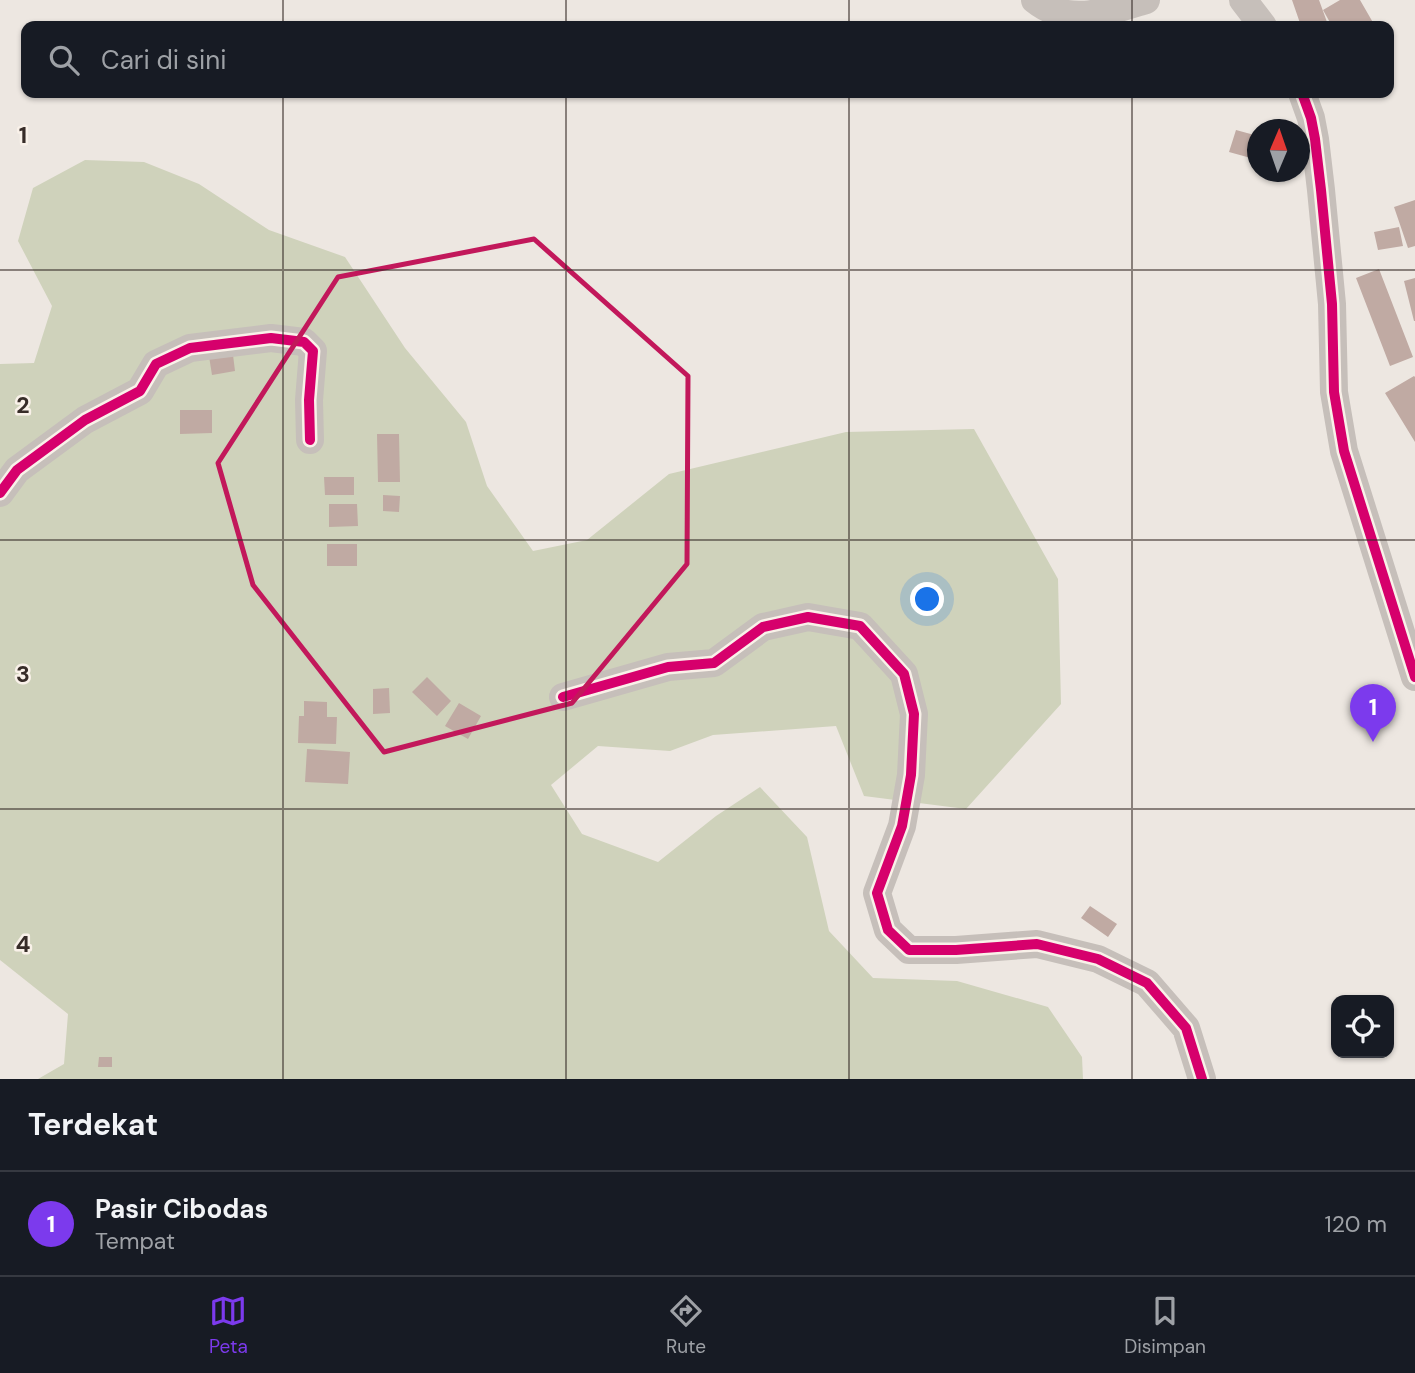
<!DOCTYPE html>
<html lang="id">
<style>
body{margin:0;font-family:"DM Sans",sans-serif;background:#20242c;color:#f1f3f6}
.controls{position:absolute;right:21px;bottom:21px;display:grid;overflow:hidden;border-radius:14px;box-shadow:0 2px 5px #0004}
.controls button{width:63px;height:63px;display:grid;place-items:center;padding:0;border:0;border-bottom:2px solid #363941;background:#171b24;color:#f1f3f6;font:35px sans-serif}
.compass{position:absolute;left:1247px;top:119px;width:63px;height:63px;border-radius:50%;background:#171b24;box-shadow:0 2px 5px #0004;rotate:2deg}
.you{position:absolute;left:928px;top:600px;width:24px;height:24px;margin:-18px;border:5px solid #fff;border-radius:50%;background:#1a73e8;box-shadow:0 0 0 10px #1a73e833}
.badge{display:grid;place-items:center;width:46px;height:46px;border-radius:50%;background:#7c3aed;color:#fff;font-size:23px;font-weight:700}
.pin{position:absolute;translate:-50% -58px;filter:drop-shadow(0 2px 4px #0008)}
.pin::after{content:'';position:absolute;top:37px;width:24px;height:21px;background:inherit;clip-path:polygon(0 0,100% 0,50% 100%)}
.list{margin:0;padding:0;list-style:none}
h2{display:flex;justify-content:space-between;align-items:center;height:91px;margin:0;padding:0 28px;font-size:30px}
h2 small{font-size:23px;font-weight:400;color:#9ea1a6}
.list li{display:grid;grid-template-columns:46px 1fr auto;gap:21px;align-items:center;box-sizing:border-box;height:105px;padding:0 28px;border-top:2px solid #363941}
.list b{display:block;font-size:26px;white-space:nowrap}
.list p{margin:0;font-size:23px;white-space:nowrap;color:#9ea1a6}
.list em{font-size:23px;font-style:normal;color:#9ea1a6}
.icon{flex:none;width:38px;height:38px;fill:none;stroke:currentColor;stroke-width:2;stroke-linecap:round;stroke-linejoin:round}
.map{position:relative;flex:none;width:1415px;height:1079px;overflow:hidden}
.search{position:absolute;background:#171b24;box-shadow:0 2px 5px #0004;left:21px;right:21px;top:21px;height:77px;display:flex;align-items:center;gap:18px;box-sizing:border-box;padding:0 24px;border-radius:14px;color:#9ea1a6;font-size:26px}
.sheet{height:196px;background:#171b24}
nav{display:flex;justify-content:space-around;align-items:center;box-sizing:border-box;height:98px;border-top:2px solid #363941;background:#171b24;font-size:19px;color:#9ea1a6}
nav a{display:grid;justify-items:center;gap:4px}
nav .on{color:#7c3aed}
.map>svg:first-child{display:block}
.green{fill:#cfd2bb}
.building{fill:#c0aaa3}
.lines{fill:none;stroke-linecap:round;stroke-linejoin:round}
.street{stroke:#c6bfba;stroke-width:28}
.cycleway-casing{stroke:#f9f1e9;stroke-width:15}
.cycleway{stroke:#d6006c;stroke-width:10}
.marked{fill:none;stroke:#c2185b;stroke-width:5;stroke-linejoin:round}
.grid{fill:none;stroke:#372c28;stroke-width:2;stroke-opacity:0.55}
.grid-label{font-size:23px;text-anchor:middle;font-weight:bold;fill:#372c28;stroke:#f9f1e9;stroke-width:5;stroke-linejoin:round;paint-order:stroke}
</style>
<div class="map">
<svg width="1415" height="1079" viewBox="0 0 1415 1079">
<rect width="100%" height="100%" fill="#ede7e1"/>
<!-- green -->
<path class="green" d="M85,160l59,2 55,22 70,46 76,27 60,91 61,74 21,64 46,65 54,-11 82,-66 177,-42 128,-3 84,150 3,125 -95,105 -102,-13 -28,-70 -123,9 -43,16 -72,-5 -47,39 31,49 76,28 58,-46 44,-29 47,50 22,94 44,47 84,3 91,26 34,50 1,22h-1045l26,-15 4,-50 -68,-54v-596l34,-1 18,-57 -34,-65 15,-53z"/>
<!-- building -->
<path class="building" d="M1292,0h27l8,22 -11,4h-15z
M1340,0h20l15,26h-43l-9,-16z
M1236,130l22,6v24l-29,-8z
M1415,200v46l-7,2 -14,-41z
M1399,227l4,19 -25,4 -4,-18z
M1379,269l34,88 -23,9 -34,-88z
M1415,278v43h-1l-10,-40z
M232,347l3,24 -23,4 -4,-25z
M1414,376l1,1v65l-30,-49z
M180,410h32v23l-32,1z
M377,434h22l1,48h-22z
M324,477h30v18h-29z
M383,495l17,1 -1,16 -16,-1z
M329,504h28l1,22 -29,1z
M327,544h30v22h-30z
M427,677l24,24 -14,15 -25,-24z
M1371,686l8,12 -11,7 -8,-12z
M389,688l1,25 -17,1v-25z
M304,701l23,1v15h10l-1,27 -38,-1 1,-27h5z
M459,703l22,13 -13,23 -23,-13z
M307,749l43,3 -2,32 -43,-2z
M1090,906l27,18 -9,13 -27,-19z
M99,1057h13v10h-14z"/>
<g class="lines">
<!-- street -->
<path class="street" d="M1035,0c33,27 75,11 111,0
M1243,0l20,26
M1302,93l9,25 4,21 6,51 11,114 2,88 10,59 71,226
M0,493l17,-23 68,-50 55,-29 16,-27 34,-16 81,-10 33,4 9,9 -4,49 1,40
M563,697l105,-30 46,-4 49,-36 45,-10 52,9 44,48 10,40 -3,61 -9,51 -25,67 11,37 21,20h47l81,-6 61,15 49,24 39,45 16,51"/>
<defs>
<path id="cycleway" d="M1302,93l9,25 4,21 6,51 11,114 2,88 10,59 71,226
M0,493l17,-23 68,-50 55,-29 16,-27 34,-16 81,-10 33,4 9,9 -4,49 1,40
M563,697l105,-30 46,-4 49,-36 45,-10 52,9 44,48 10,40 -3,61 -9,51 -25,67 11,37 21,20h47l81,-6 61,15 49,24 39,45 16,51"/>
</defs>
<!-- cycleway casing -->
<use href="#cycleway" class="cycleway-casing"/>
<!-- cycleway -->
<use href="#cycleway" class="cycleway"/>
</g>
<!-- marked area -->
<path class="marked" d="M534,239l154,137 -1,188 -115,139 -188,49 -131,-167 -35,-122 120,-186z"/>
<!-- grid -->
<path class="grid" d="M283,0v26M566,0v26M849,0v26M1132,0v26M283,93v986M566,93v986M849,93v986M1132,93v986M0,270h1415M0,540h1415M0,809h1415"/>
<g class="grid-label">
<text x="23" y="143">1</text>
<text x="23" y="413">2</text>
<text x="23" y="682">3</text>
<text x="23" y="952">4</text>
</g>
</svg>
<div class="controls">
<button><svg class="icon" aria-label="locate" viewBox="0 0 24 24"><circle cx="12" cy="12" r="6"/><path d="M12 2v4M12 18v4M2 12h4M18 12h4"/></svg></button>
</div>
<svg class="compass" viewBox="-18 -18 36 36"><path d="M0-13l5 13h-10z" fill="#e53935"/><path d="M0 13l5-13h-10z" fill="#9ea1a6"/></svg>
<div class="you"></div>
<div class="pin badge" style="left:1373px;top:742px">1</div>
<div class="search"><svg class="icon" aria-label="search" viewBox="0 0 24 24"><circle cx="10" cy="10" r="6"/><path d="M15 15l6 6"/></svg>Cari di sini</div>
</div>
<section class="sheet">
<h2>Terdekat<small></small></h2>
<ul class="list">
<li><span class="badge">1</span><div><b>Pasir Cibodas</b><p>Tempat</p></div><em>120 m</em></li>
</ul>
</section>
<nav>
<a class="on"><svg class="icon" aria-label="map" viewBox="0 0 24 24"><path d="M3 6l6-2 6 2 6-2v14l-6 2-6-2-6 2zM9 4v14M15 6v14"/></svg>Peta</a>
<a><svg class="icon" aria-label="directions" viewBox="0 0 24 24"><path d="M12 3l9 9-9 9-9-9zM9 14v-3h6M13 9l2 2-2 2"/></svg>Rute</a>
<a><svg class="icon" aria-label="saved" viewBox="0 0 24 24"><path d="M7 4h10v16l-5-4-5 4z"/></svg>Disimpan</a>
</nav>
